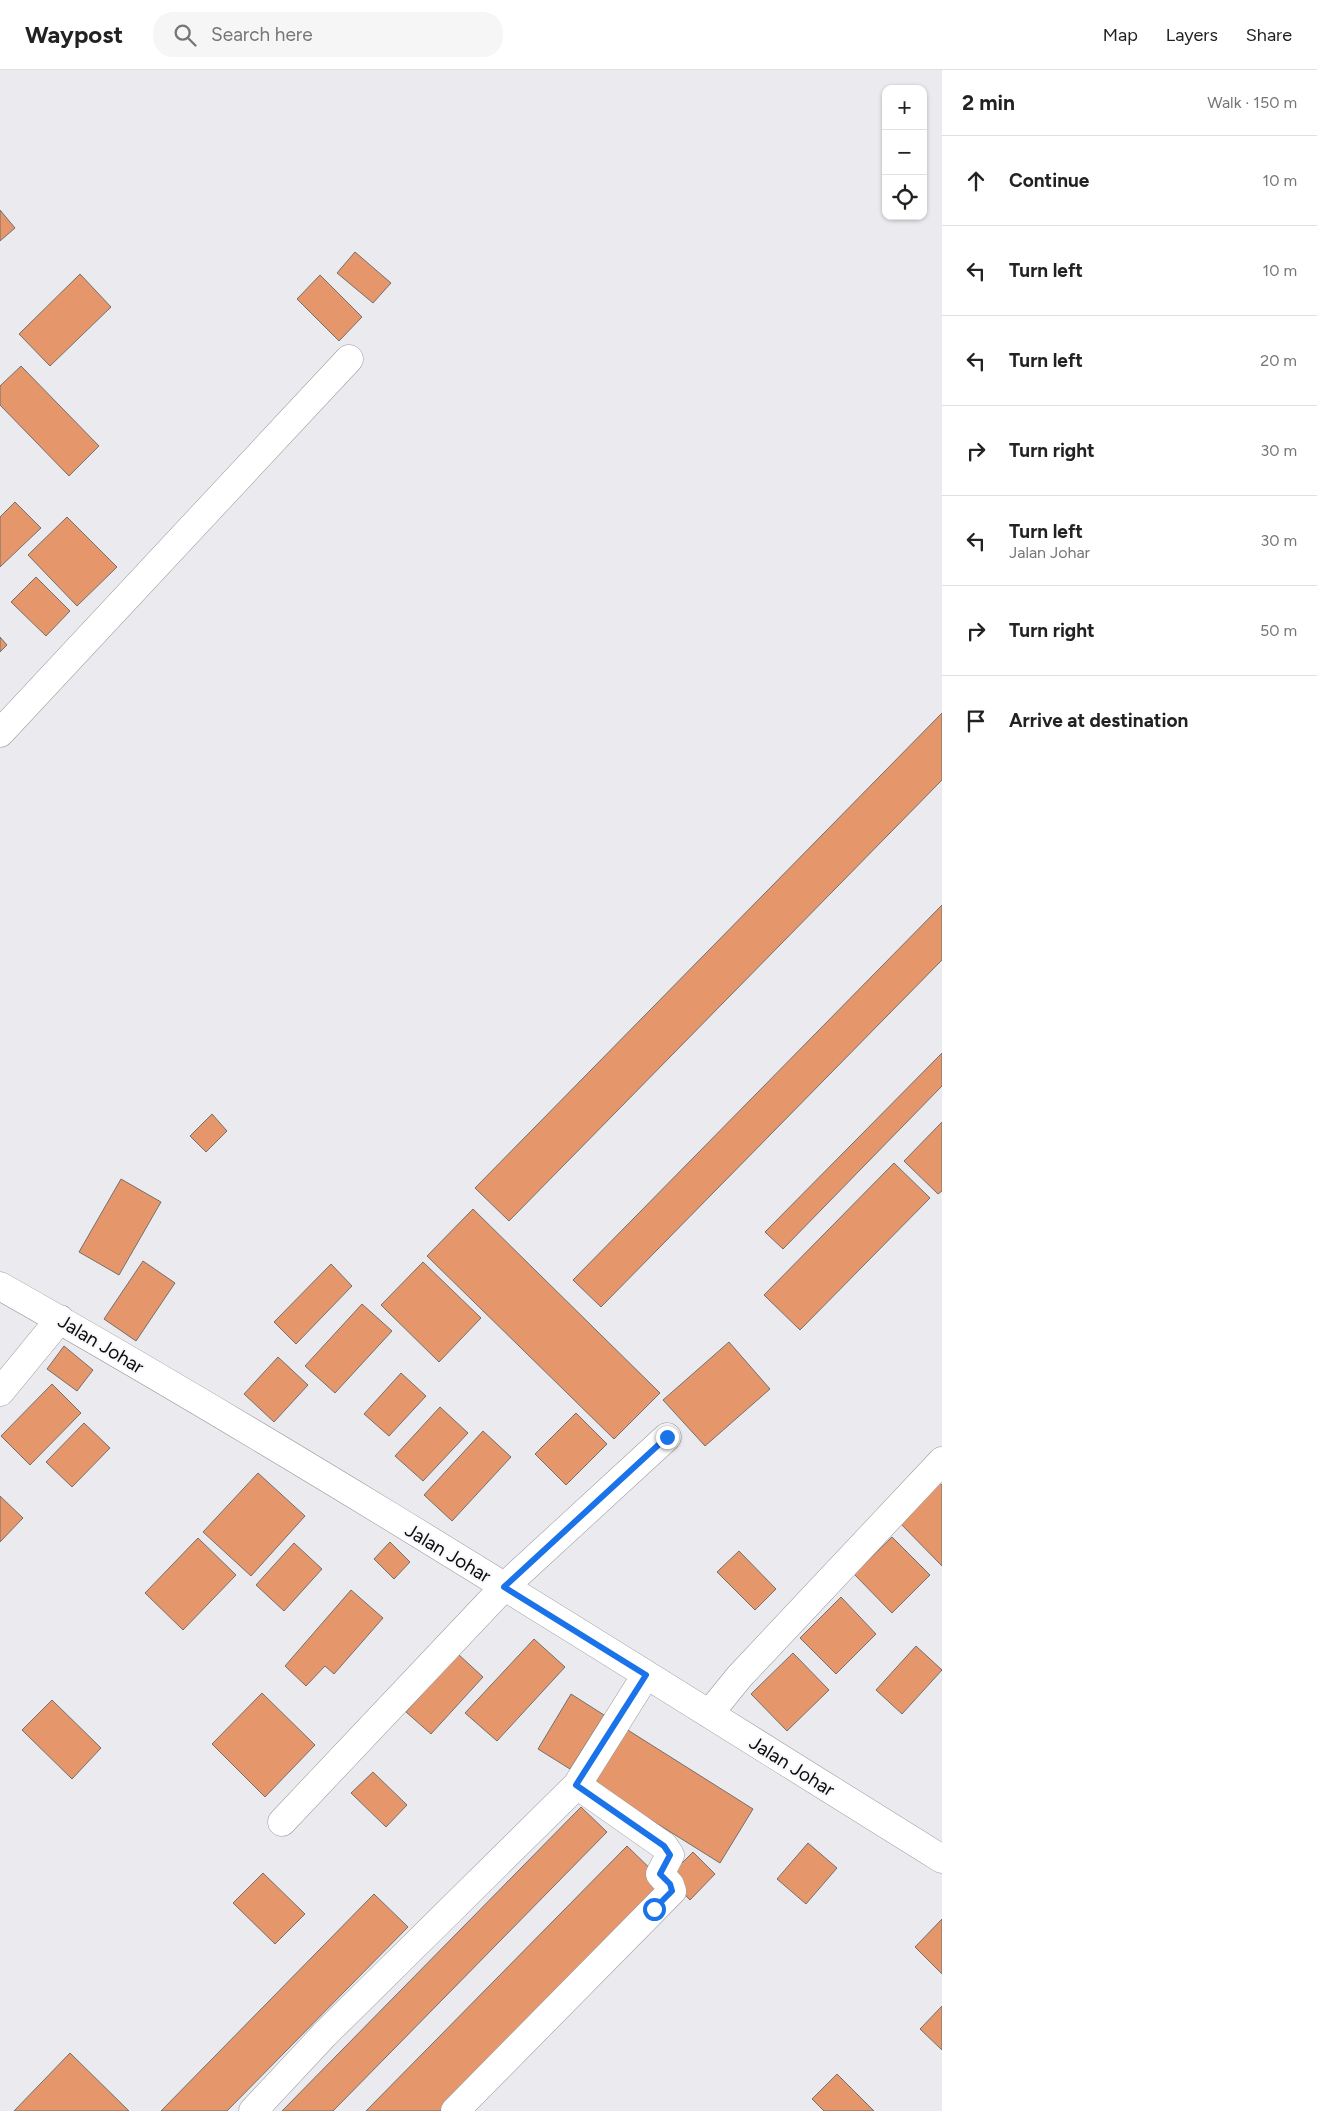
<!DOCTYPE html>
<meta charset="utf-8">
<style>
body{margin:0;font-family:Figtree,sans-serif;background:#f6f6f6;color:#222}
.controls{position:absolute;right:15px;top:15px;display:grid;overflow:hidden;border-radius:10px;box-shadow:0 1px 4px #0004}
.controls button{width:45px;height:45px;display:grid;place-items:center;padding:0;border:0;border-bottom:1px solid #e0e0e0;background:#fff;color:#222;font:25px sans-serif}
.stop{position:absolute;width:15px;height:15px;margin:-11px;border:4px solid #1a73e8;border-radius:50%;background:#fff}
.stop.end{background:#1a73e8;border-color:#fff;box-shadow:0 1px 5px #0008}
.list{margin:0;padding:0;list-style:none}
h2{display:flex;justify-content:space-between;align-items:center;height:65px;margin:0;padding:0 20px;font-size:21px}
h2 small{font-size:16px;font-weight:400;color:#767676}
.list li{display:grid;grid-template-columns:32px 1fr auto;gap:15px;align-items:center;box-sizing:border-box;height:90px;padding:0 20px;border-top:1px solid #e0e0e0}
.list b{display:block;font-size:19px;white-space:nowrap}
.list p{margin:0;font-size:16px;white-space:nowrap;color:#767676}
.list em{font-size:16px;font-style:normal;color:#767676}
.icon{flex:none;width:28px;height:28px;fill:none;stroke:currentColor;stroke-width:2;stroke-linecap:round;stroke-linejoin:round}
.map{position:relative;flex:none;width:942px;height:2041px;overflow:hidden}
header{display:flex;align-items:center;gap:30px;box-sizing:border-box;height:70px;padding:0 25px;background:#fff;border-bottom:1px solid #e0e0e0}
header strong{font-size:24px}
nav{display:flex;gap:28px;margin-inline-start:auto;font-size:18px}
.search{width:350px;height:45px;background:#f6f6f6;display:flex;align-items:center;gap:12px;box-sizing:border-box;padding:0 18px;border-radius:20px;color:#767676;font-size:19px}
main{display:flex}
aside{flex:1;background:#fff}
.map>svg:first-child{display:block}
.building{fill:#e5976b;stroke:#736f6d}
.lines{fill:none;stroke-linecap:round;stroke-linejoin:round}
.minor-casing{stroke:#9a9a9e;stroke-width:29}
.minor{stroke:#fff;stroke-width:28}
.route{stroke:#1a73e8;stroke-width:6}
.labels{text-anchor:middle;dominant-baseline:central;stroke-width:4;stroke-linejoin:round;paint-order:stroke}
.street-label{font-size:19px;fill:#0b0b0d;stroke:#f8f8fc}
</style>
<header>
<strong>Waypost</strong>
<div class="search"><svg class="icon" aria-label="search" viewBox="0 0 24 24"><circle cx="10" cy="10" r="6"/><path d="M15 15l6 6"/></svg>Search here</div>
<nav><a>Map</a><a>Layers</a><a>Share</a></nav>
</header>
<main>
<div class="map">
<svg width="942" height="2041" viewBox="0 0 942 2041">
<rect width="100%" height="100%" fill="#ebebef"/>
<!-- building -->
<path class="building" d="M0,140l15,18 -15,13z
M355,182l36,31 -18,20 -36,-30z
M80,204l31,33 -61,59 -31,-32z
M320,205l42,42 -23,24 -42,-42z
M21,296l78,80 -30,30 -69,-71v-19z
M15,432l26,26 -41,39v-50z
M67,447l50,50 -40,39 -49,-51z
M36,507l34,34 -24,25 -35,-34z
M0,567l7,8 -7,7z
M942,643v67l-433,441 -34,-33z
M942,835v55l-341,347 -28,-27z
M942,983v33l-159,163 -18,-17z
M212,1044l15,17 -21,21 -16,-16z
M942,1052v69l-4,3 -34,-33z
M894,1093l36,35 -130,132 -36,-35z
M121,1109l40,23 -42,73 -40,-23z
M473,1139l187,184 -46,46 -187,-183z
M143,1191l32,22 -39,58 -32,-22z
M423,1192l58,56 -42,44 -58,-57z
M331,1194l21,22 -56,58 -22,-22z
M362,1234l30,27 -57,62 -30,-27z
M729,1272l41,47 -65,57 -42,-46z
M64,1276l29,24 -16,21 -30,-22z
M278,1287l30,28 -34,37 -30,-28z
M401,1303l25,23 -37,40 -25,-22z
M52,1314l29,29 -51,52 -29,-29z
M440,1337l28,26 -45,48 -28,-25z
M576,1343l31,31 -41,41 -31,-31z
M84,1353l26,25 -38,39 -26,-25z
M483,1361l28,26 -59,64 -28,-26z
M258,1403l47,43 -54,60 -48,-44z
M939,1412l3,3v81l-44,-45z
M0,1426l23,22 -23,24z
M892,1467l38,38 -38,38 -38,-39z
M198,1468l38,37 -53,55 -38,-37z
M390,1472l20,20 -16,17 -20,-20z
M294,1473l28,26 -38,42 -28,-26z
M739,1481l37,38 -21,21 -38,-38z
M351,1520l32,28 -49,56 -9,-8 -19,20 -21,-20z
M841,1527l35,37 -40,40 -36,-36z
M534,1569l31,28 -68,74 -32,-28z
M916,1576l26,24 -40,44 -26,-24z
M793,1583l36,37 -42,41 -36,-37z
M458,1584l25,23 -52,57 -25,-22z
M262,1623l53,52 -50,52 -53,-53z
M571,1624l33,21 -34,54 -32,-20z
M52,1630l49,48 -29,31 -50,-49z
M623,1657l130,82 -33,54 -131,-82z
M373,1702l34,33 -21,22 -35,-34z
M581,1737l26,25 -274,279h-51z
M808,1773l29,25 -31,36 -29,-25z
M627,1776l38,37 -225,228h-74z
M693,1782l22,22 -25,26 -22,-23z
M263,1803l42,41 -30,30 -42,-41z
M374,1824l34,33 -181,184h-66z
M942,1849v55l-27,-27z
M942,1936v44l-22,-21z
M70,1983l59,58h-115z
M837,2004l37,37h-50l-12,-12z"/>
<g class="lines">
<defs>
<path id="minor" d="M0,663l349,-374
M0,1216c320,181 630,379 942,573
M0,1322l60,-73
M709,1644l30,-37 203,-216
M282,1752l222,-235 163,-150
M253,2041l71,-76 253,-250 69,-110
M455,2041l217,-220 -2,-6 -10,-11 10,-19 -6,-9 -87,-61"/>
</defs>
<!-- minor casing -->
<use href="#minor" class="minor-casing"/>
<!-- minor -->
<use href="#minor" class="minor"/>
</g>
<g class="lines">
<!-- route -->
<path class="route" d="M654,1839l18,-18 -2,-7 -10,-10 10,-19 -6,-9 -88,-61 70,-110 -142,-88 163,-150"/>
</g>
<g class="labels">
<!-- street labels -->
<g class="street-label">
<text transform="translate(101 1274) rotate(31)">Jalan Johar</text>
<text transform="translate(448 1483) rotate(31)">Jalan Johar</text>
<text transform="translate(792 1696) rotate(32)">Jalan Johar</text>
</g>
</g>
</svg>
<div class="controls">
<button>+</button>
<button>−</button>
<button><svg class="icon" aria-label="locate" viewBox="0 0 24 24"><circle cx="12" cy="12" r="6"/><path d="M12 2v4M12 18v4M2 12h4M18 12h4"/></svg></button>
</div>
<div class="stop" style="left:654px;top:1839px"></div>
<div class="stop end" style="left:667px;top:1367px"></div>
</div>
<aside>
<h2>2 min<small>Walk · 150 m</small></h2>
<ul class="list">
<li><svg class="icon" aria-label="ahead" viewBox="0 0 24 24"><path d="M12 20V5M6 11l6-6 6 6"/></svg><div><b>Continue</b></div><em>10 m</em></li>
<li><svg class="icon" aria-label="left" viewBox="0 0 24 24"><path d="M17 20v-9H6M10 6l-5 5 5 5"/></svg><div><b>Turn left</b></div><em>10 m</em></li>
<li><svg class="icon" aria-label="left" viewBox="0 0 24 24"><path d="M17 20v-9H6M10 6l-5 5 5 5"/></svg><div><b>Turn left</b></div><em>20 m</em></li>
<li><svg class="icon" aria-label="right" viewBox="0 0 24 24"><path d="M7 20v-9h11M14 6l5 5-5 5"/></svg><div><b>Turn right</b></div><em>30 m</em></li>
<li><svg class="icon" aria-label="left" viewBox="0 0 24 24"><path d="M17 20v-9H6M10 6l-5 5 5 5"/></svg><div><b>Turn left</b><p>Jalan Johar</p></div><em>30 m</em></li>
<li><svg class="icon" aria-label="right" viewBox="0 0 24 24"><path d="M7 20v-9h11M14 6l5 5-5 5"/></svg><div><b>Turn right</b></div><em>50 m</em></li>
<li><svg class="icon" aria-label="arrive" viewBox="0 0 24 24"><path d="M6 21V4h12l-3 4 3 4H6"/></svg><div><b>Arrive at destination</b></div></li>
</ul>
</aside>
</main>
